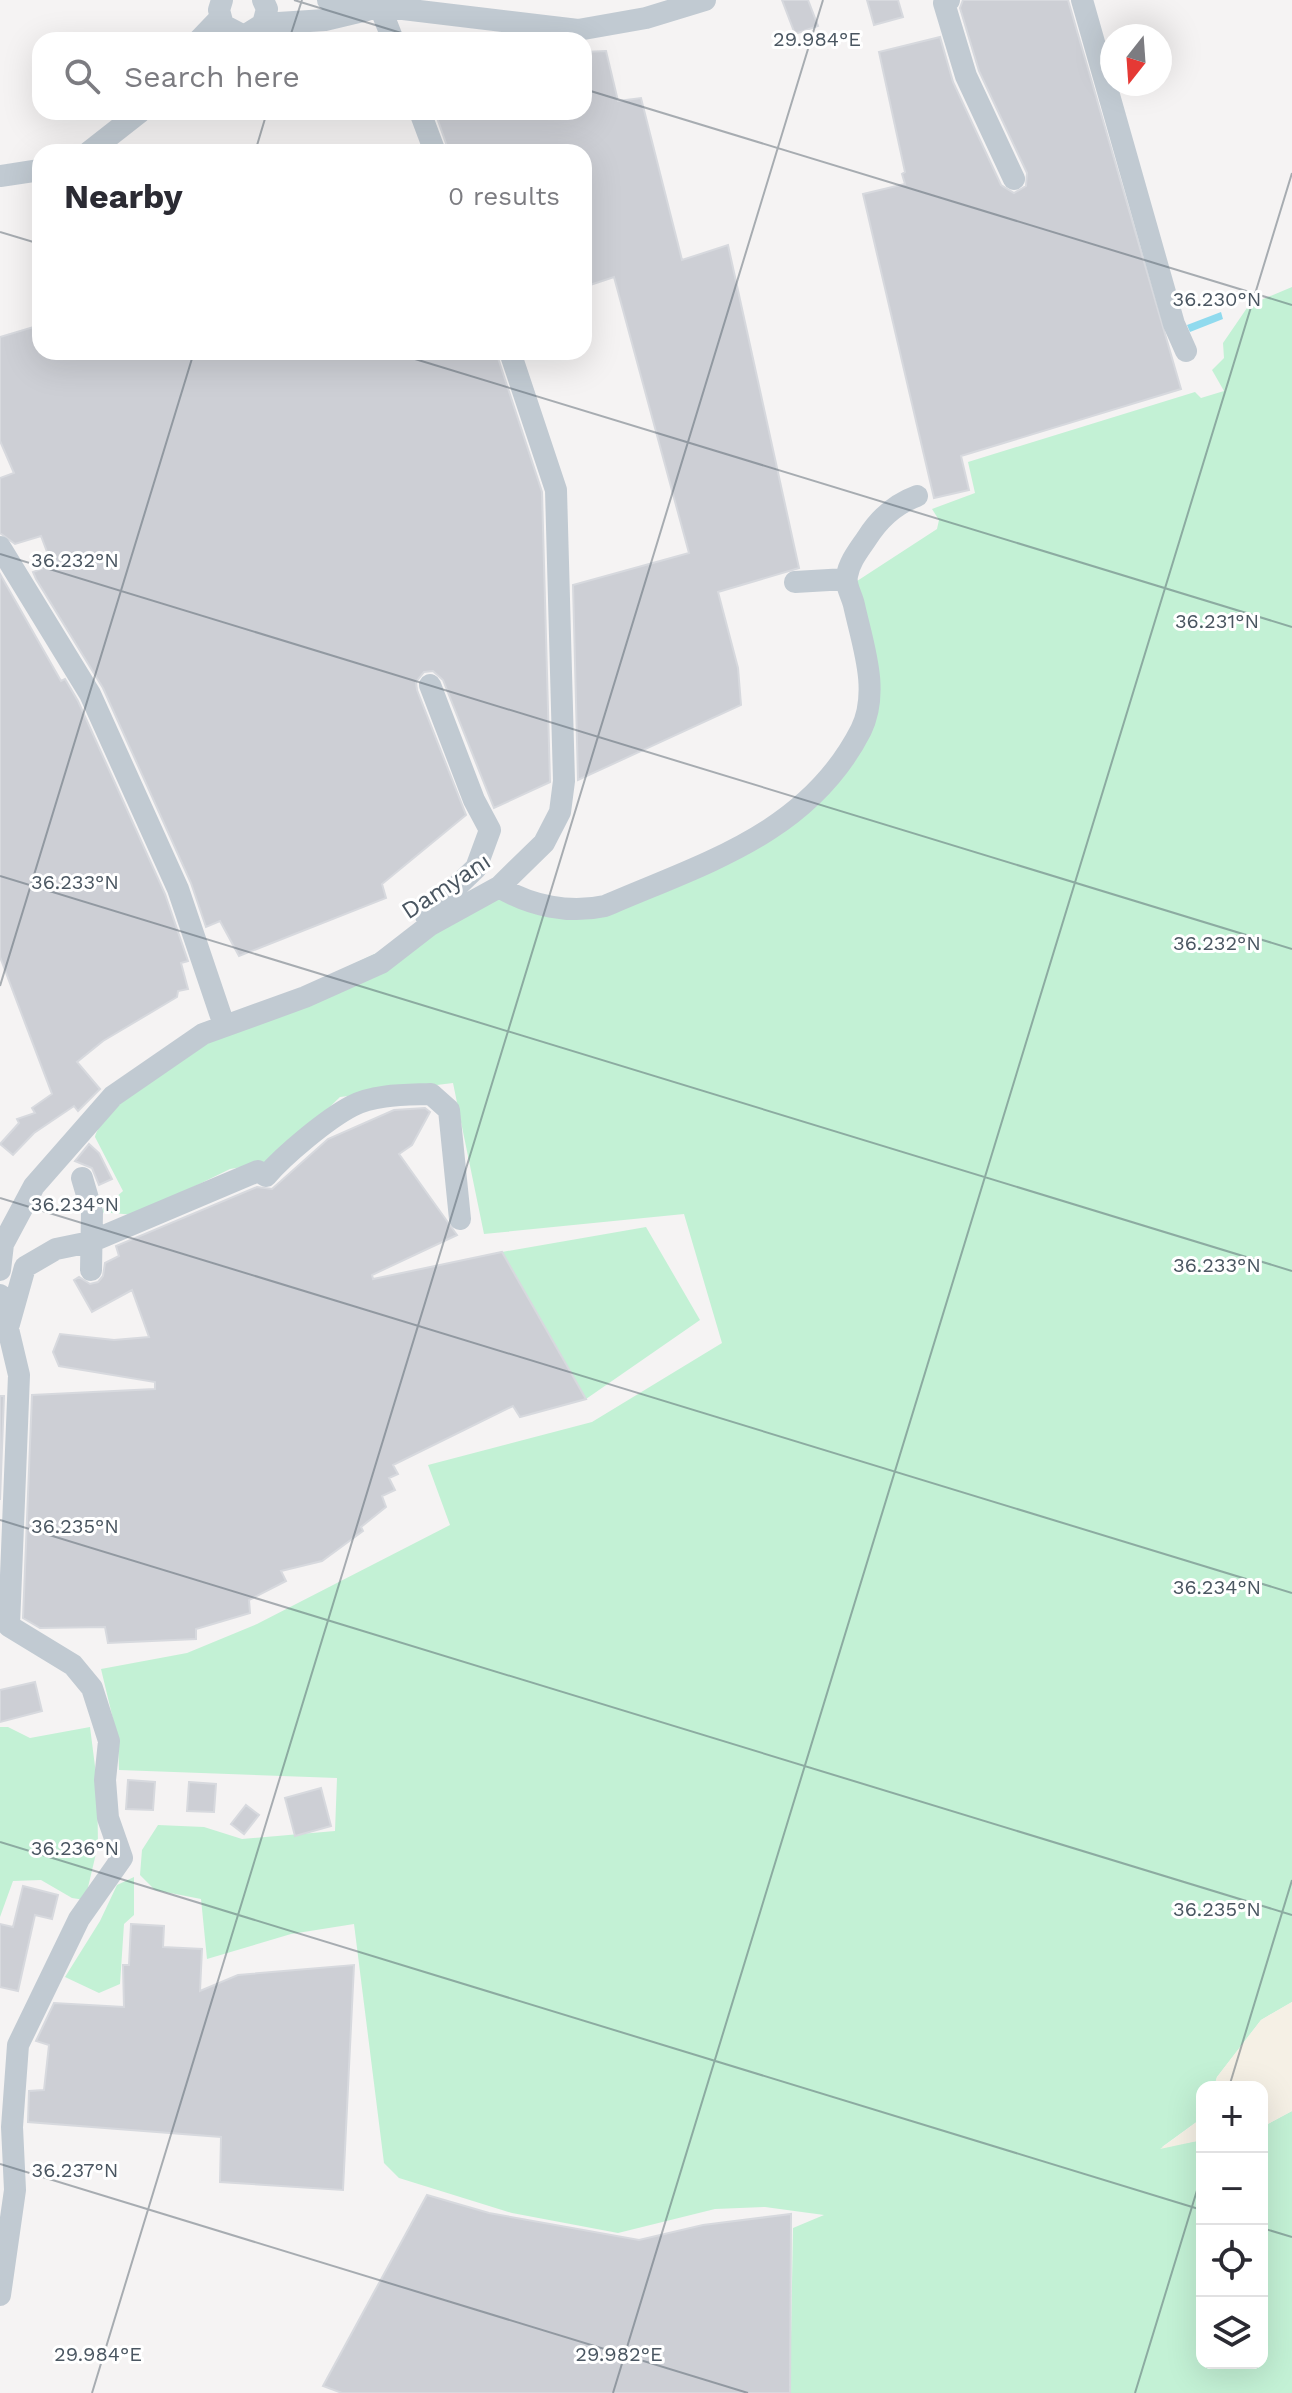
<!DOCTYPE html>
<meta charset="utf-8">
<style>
body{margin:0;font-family:"Work Sans",sans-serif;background:#f2f2f3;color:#2b2b33}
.controls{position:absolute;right:24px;bottom:24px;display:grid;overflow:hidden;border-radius:16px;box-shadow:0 8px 32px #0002}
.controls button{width:72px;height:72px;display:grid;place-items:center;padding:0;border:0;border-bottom:2px solid #e1e1e2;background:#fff;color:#2b2b33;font:40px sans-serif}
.compass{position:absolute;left:1100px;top:24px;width:72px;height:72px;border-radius:50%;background:#fff;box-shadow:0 8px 32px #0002;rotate:197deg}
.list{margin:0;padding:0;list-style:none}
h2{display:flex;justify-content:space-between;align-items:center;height:104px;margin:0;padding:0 32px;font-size:34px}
h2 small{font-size:26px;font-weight:400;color:#7c7c81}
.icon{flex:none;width:44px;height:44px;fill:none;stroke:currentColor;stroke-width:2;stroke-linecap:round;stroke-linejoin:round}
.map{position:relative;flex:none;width:1292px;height:2393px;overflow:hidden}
.search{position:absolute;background:#fff;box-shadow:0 8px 32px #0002;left:32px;top:32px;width:560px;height:88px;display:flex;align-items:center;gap:20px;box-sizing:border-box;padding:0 28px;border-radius:24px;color:#7c7c81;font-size:30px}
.panel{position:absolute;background:#fff;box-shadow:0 8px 32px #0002;left:32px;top:144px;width:560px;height:216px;border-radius:24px}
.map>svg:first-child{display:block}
.green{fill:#c3f1d5}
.sand{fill:#f5f0e5}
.water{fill:#90daee}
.building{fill:#cdcfd5;stroke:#d7d9de;stroke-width:2}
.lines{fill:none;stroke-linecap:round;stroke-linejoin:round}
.minor{stroke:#c1cad2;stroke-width:22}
.ticks{fill:none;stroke:#4a5661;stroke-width:2;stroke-opacity:0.45}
.labels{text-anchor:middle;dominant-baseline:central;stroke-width:6;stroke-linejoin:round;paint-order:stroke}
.street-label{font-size:24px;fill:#4a5661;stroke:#fff}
.ticks-label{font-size:20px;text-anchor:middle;fill:#4a5661;stroke:#fff;stroke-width:6;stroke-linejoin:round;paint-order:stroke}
</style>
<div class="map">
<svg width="1292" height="2393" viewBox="0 0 1292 2393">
<rect width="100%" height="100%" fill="#f5f3f3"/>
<!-- green -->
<path class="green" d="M1292,287v1715l-31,18 -44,57 -3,10h-12v31l-40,29 40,-7v223h60v-236l30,-16v282h-502l3,-165 31,-13 -59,-8 -50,2 -97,24 -106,-20 -113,-35 -15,-15 -30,-239 -63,10 -84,25 -6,-60 -46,-9 -15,-15 2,-25 16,-25 46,2 38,12 93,-8 2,-53 -218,-8 -1,-30 -17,-71 86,-16 70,-29 193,-99 -22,-60 164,-43 130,-79 -38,-129 -200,20 -31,-151 -113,14 -67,65 -43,7 -94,46 -37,-3 24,-21 -28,-54c6,-26 87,-85 112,-99 92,-52 196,-96 291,-142l62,19 192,-68 112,-113 -10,-151 83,-54 2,-9 -7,-11 43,-16 -7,-31 227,-70 6,6 23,-7 -12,-21 12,-12 -1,-15 26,-38z
M646,1227l54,93 -114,79 -84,-147z
M0,1727h8l22,11 60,-11 7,55 1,63 -13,55 -13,-2 -31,-18 -28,1 -13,36z
M134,1877v38l-10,9 -4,60 -21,9 -34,-16 35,-56 17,-36z"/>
<!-- sand -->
<path class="sand" d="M1292,2002v109l-30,16v-40h-48l3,-10 44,-57z
M1202,2118v22l-42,9z"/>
<!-- water -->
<path class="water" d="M1221,312l2,7 -33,13 -3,-7z"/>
<!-- building -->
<path class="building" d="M782,0h26l10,26 -23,8z
M867,0h31l5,17 -29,8z
M963,0h105l113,389 -220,67 8,34 -35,8 -71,-304 42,-10 -3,-10 3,-2 -26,-120 61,-15 13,45 48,103 13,8 12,-7 1,-13 -48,-102 -19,-63z
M606,51l12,50 23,-3 41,162 46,-15 71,323 -81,24 20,76 3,37 -163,75 -5,-195 116,-32 -75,-276 -30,10v-135h-135l-14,-40h149v-60z
M40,325v27h456l46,140 8,290 -56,26 -51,-128 -10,-9 -9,1 -8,10 1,8 49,125 -84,69 4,14 -147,58 -19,-35 -14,6 -15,-44 -88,-195 -67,-109 -3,-7 19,-7 -11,-29 -26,8 -15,-11v-55l14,-5 -14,-32v-104z
M0,574l61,107 4,-2 13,22 87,193 23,67 -7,2 7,26 -10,2 -1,6 -74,44 -26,21 23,27 -22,22 -4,-5 -40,27 -21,22 -13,-11 19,-21 -2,-4 18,-6 -3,-5 20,-14 -52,-137z
M425,1108l5,4 -18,33 -13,9 58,81 -85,40 1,4 129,-27 84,147 -66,18 -7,-11 -120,59 5,9 -9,4 6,12 -13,6 4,11 -25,20 2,4 -41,30 -41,10 5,10 -37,19 1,13 -54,16v10l-88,4 -3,-16 -65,1 -17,-10 9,-223 123,-6v-7l-96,-16 -6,-14 7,-18 54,6 35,-3 -17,-47 -40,22 -18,-32 5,-3 11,7 8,-2 5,-6 2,-13 14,-7 -3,-10 141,-59 15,2 56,-50 66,-29z
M89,1144l10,9 13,26 -13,6 -7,-17 -17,-7z
M0,1396h4l-4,104z
M35,1682l7,29 -42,11v-32z
M128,1780l27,2 -2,28 -27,-1z
M189,1782l27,2 -2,28 -27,-1z
M321,1788l10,38 -36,10 -10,-38z
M246,1805l13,10 -15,19 -13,-10z
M23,1886l35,9 -6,24 -17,-4 -17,76 -18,-4v-63l13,3z
M131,1924l33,2 -1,21 39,2 -2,42 38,-16 116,-10 -11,225 -123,-8 1,-45 -193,-15 1,-31 15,-1 5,-45 -13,-4 18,-38 70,4 -1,-42h6z
M427,2195l62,18 150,27 64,-15 88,-11 -1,179h-448l-19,-7z"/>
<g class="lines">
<!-- minor -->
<path class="minor" d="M222,0l-3,10 4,15 21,11 19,-12 4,-15 -4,-9
M328,0l250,30 68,-12 59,-18
M949,0l-5,3 22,73 48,103
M1082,0l92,324 12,27
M380,7l13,33
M263,24l62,-4 42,-10
M199,40l21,-22
M420,112l15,40
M89,152l51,-40
M0,176l40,-6
M0,547l90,147 88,195 46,136
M795,582l51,-3
M430,685l44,115 16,30 -14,38 -50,48 4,8
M499,887c32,19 70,27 106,19 99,-43 203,-72 256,-176 19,-39 2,-84 -7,-125 -2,-9 -9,-20 -7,-29 2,-14 12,-26 20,-38 12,-19 28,-34 50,-42
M82,1178l10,34 -1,58
M0,1270l3,-26 31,-58 79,-90 90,-62 102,-37 76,-34 49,-38 69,-38 45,-44 16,-31 4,-31 -8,-291 -46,-138
M0,1295l19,80 -10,251 64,39 19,23 17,53 -4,39 3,38 14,40 -43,61 -61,126 -6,82 3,63 -15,105
M9,1324l16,-57 31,-18 34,-7 168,-71 8,5c18,-21 61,-57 86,-70 22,-12 55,-11 79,-12l18,16 11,109"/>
</g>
<!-- ticks -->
<path class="ticks" d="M294,0l130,40M289,40l13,-40M584,89l708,216M255,152l12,-40M0,232l40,12M392,352l900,275M0,554l1292,395M0,876l1292,395M0,986l194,-634M0,1198l1292,395M0,1520l1292,395M0,1842l1202,368M1229,2087l63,-207M0,2164l748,229M1262,2228l30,9M92,2393l731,-2393M613,2393l679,-2220M1135,2393l67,-219"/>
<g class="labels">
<!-- street labels -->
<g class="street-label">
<text transform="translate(446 886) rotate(-33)">Damyanı</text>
</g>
</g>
<g class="ticks-label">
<text x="817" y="46">29.984°E</text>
<text x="1217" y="306">36.230°N</text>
<text x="75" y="567">36.232°N</text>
<text x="1217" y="628">36.231°N</text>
<text x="75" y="889">36.233°N</text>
<text x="1217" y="950">36.232°N</text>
<text x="75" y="1211">36.234°N</text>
<text x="1217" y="1272">36.233°N</text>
<text x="75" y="1533">36.235°N</text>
<text x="1217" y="1594">36.234°N</text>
<text x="75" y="1855">36.236°N</text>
<text x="1217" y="1916">36.235°N</text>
<text x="75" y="2177">36.237°N</text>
<text x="98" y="2361">29.984°E</text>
<text x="619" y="2361">29.982°E</text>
</g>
</svg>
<div class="controls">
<button>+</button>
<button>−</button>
<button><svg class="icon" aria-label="locate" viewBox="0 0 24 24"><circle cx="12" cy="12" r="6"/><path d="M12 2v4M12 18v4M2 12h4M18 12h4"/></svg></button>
<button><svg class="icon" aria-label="layers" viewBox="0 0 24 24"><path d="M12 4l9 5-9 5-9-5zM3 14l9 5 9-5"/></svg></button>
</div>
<svg class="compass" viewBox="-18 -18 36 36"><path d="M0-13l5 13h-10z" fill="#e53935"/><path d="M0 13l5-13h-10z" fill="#7c7c81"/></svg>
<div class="search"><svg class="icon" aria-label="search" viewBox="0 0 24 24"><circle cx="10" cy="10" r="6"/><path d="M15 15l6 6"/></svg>Search here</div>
<section class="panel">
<h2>Nearby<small>0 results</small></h2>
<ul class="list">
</ul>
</section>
</div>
